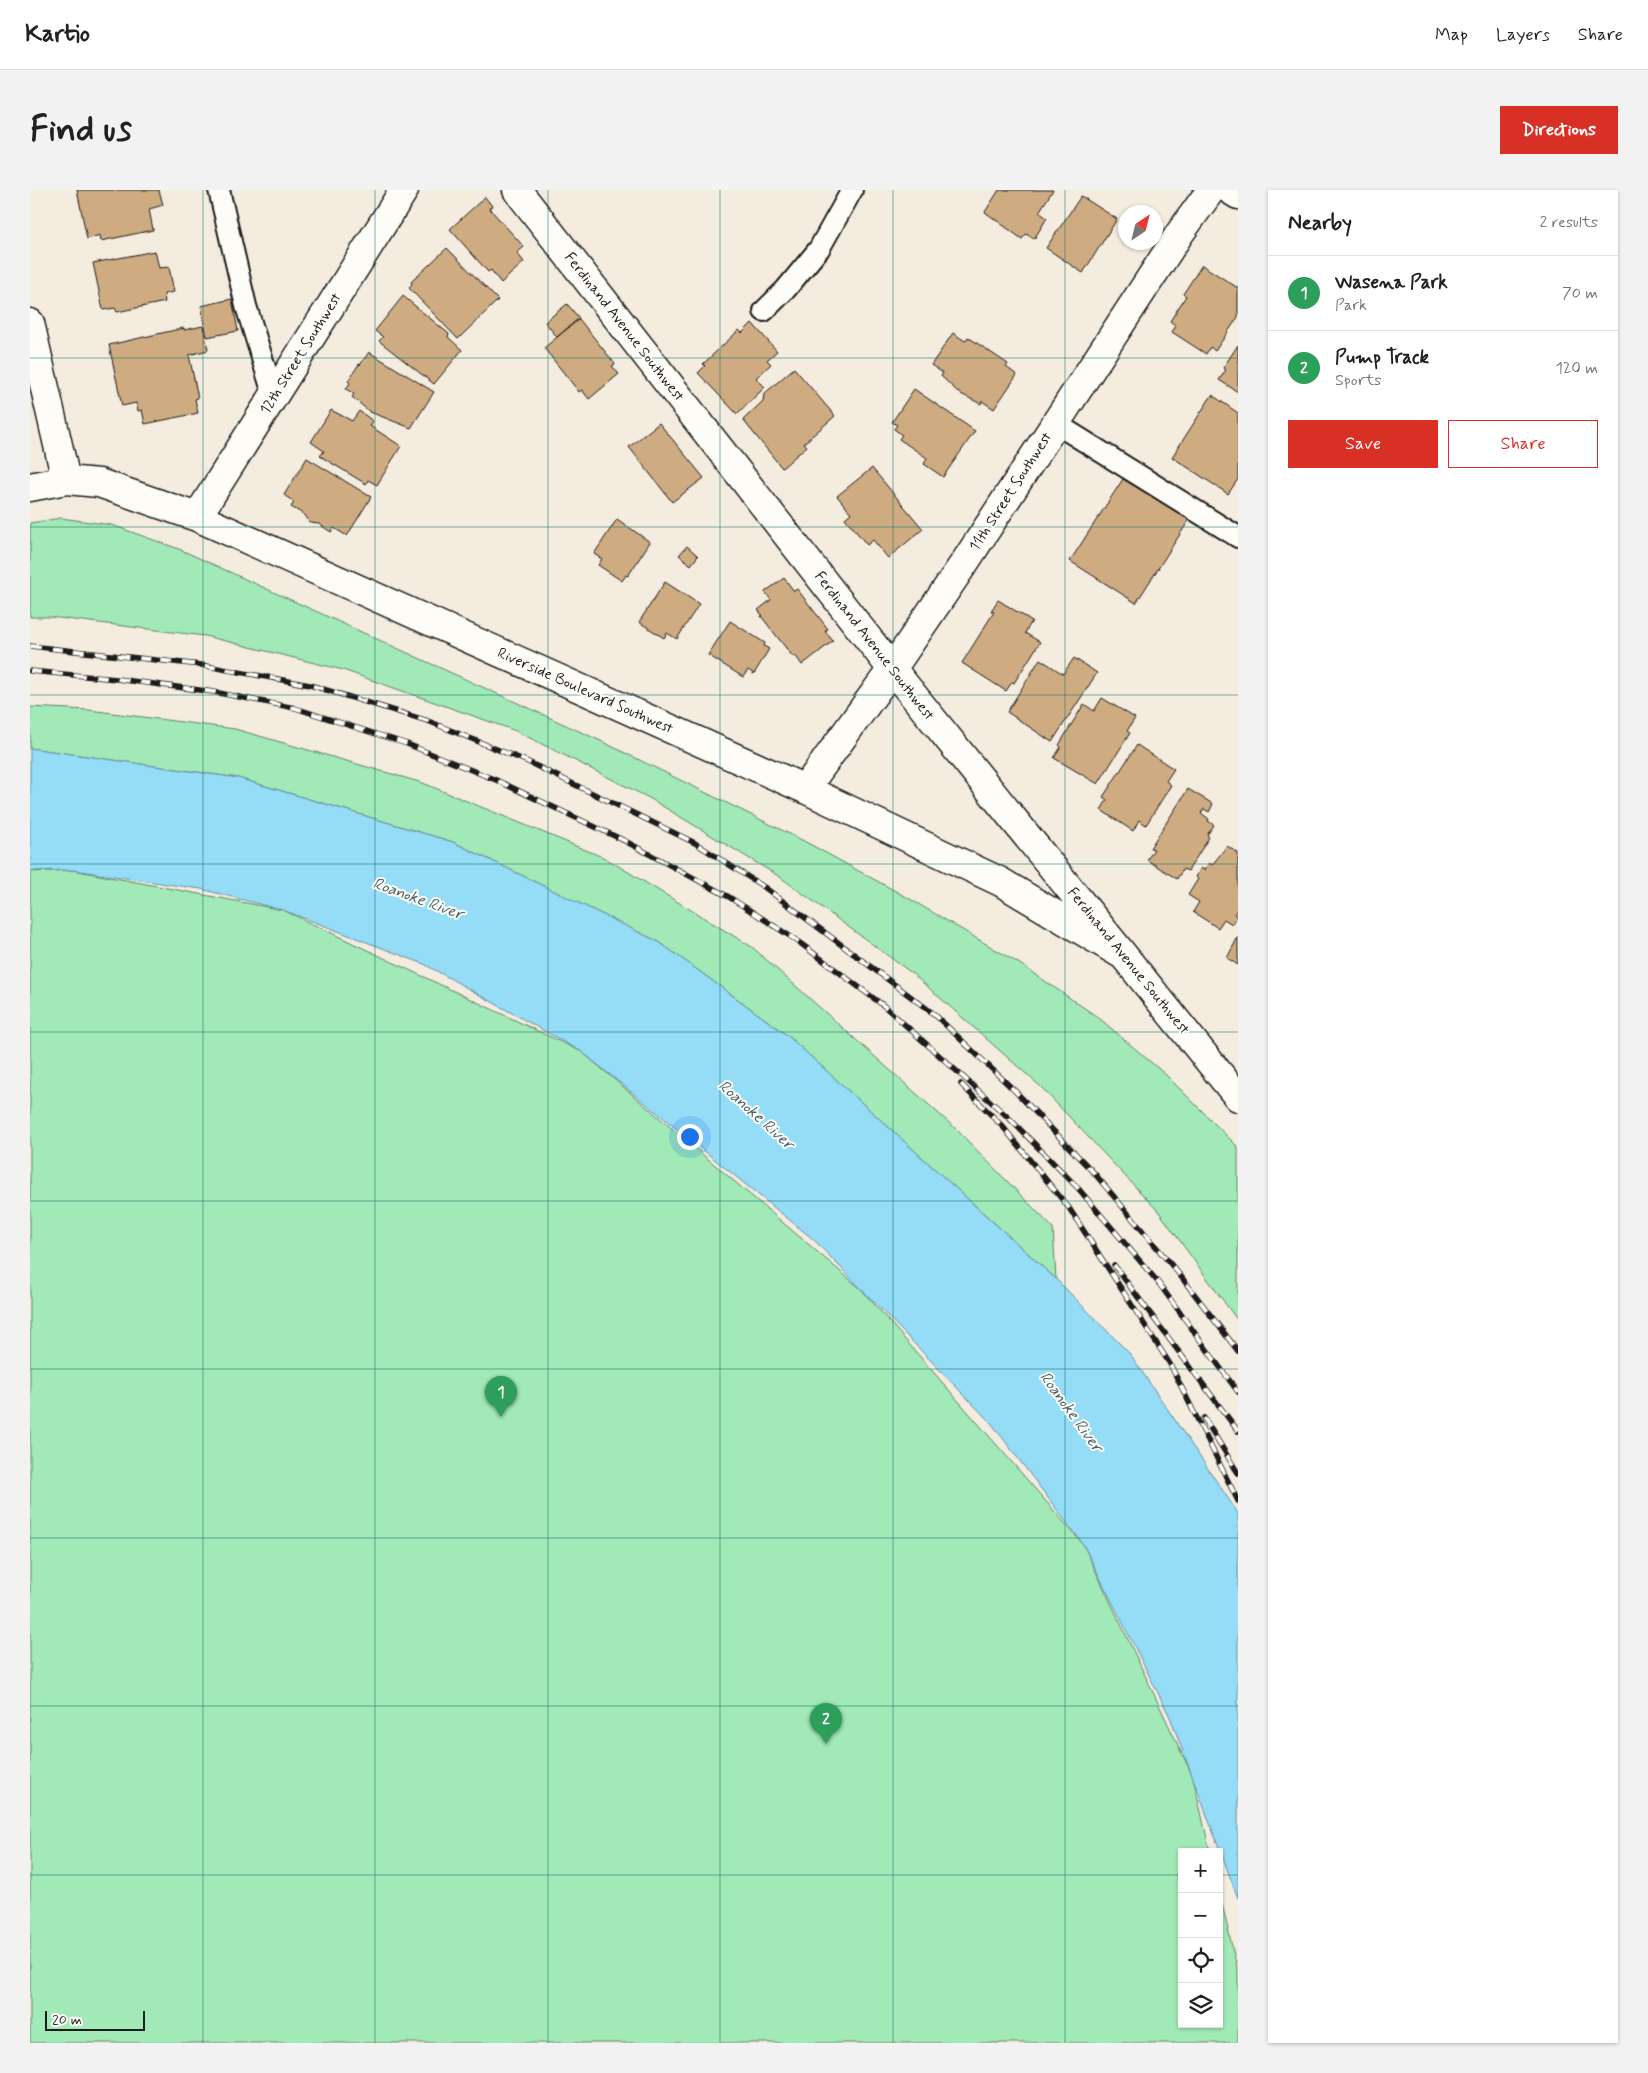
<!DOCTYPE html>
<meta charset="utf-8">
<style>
body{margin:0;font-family:Mynerve,sans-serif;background:#f2f2f2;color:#202124}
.controls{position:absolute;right:15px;bottom:15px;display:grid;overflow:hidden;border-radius:0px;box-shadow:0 1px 4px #0004}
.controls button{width:45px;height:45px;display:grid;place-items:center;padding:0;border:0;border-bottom:1px solid #e0e0e0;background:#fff;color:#202124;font:25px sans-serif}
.compass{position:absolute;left:1088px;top:15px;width:45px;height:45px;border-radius:50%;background:#fff;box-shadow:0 1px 4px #0004;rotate:35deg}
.scale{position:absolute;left:15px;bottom:12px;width:100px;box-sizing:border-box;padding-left:5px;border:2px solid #1c1c1c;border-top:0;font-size:14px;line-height:18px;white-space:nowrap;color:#1c1c1c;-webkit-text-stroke:4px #fdfcf7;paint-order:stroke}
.you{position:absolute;left:659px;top:946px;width:18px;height:18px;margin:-12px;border:4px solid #fff;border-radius:50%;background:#1a73e8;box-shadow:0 0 0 8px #1a73e833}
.badge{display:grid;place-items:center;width:32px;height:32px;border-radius:50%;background:#d93025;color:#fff;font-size:16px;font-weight:700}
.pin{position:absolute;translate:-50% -41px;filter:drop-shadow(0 1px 2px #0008)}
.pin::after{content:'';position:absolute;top:26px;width:18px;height:15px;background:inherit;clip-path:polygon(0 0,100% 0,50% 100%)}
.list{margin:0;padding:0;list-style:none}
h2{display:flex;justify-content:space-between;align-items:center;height:65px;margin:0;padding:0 20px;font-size:21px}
h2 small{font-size:16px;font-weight:400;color:#757577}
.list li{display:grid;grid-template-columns:32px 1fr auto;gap:15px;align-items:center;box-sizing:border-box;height:75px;padding:0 20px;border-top:1px solid #e0e0e0}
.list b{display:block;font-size:19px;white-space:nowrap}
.list p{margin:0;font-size:16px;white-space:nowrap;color:#757577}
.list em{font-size:16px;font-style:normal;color:#757577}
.actions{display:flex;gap:10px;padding:15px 20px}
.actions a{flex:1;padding:11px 0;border:1px solid #d93025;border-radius:0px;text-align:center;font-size:18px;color:#d93025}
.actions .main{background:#d93025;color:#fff}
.icon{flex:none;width:28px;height:28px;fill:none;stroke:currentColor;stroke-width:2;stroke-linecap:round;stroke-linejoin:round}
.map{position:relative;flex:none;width:1208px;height:1853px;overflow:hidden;border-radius:0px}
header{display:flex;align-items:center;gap:30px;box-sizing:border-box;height:70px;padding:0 25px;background:#fff;border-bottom:1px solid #e0e0e0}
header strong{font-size:24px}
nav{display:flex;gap:28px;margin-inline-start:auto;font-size:18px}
.intro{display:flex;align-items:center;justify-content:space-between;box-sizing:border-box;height:120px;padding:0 30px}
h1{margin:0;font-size:35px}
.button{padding:12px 22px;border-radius:0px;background:#d93025;color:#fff;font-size:18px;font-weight:700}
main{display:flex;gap:30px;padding:0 30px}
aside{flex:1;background:#fff;border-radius:0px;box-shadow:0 1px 4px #0004}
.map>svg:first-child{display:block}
.green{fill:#a1e9b7;stroke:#5e826a}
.water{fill:#95dcf7;stroke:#658f9f}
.building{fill:#cfab81;stroke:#1c1c1c}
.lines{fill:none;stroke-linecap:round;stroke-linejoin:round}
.lane-casing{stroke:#1c1c1c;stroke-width:24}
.street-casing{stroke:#1c1c1c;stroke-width:31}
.primary-casing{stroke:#1c1c1c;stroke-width:31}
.lane{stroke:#fdfcf7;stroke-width:20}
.street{stroke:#fdfcf7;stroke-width:28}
.primary{stroke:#fdfcf7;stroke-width:28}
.rail-casing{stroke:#1c1c1c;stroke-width:5.5}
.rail{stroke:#fdfcf7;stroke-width:4;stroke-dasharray:11;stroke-linecap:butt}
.grid{fill:none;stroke:#0f766e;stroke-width:1;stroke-opacity:0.55}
.labels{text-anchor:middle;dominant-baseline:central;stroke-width:4;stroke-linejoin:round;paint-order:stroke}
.street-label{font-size:15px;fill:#1c1c1c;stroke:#fdfcf7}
.water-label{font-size:16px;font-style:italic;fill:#465f69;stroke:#fdfcf7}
</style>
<header>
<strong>Kartio</strong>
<nav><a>Map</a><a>Layers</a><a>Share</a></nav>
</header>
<div class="intro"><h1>Find us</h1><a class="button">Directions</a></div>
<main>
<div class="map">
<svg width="1208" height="1853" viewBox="0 0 1208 1853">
<rect width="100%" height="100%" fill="#f4ecdf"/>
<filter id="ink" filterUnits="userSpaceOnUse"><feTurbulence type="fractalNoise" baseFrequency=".02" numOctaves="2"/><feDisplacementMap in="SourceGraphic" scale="10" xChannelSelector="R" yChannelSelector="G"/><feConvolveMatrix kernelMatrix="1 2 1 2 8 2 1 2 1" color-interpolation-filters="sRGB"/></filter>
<g filter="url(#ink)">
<!-- green -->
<path class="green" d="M31,328l51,7 67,24 422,192 203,100 106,58 110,65 79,54 67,57 72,72v174l-79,-109 -118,-125 -128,-113 -133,-97 -131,-79 -133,-67 -173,-61 -138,-34 -155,-19h-20v-94z
M0,517l59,3 146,19 188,54 182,75 147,89 204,182 97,99 3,51 -269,-244 -128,-93 -206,-100 -215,-64 -208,-30z
M43,680l210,40 299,142 279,237 222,255 110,233 17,75h-28v172h37v-133l19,81v71h-1208v-1171z"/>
<!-- water -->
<path class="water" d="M0,558l208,30 215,64 206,100 128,93 269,244 74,75 108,159v385l-68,-181 -87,-173 -91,-120 -179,-185 -231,-187 -158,-88 -141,-54 -82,-21 -128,-19 -43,1z"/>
<!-- building -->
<path class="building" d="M47,0h82l4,15 -14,4 4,21 -52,11 -1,-6 -13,4z
M969,0h54l-14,22 8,6 -13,21 -8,-5 -4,5 -37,-27z
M1051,6l36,23 -34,54 -37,-25z
M455,7l7,9 -3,2 35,39 -7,6 7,9 -23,21 -10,-13 -3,2 -38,-43z
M417,58l51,52 -40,39 -49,-51 3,-4 -1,-2z
M125,61l4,17 10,-1 5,25 -10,2 1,8 -48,10 -2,-4 -12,2 -10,-47z
M1172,75l36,23v29l-23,34 -5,-4 -4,7 -34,-22 4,-6 -6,-5 16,-25 -3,-2z
M373,106l46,38 -1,3 14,13 -28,34 -55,-43 4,-4 -8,-6z
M202,109l6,32 -31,6 -6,-31z
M537,114l12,14 -22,19 -12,-15z
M549,129l36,45 -3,2 7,8 -30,25 -7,-9 -3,2 -35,-44z
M722,133l25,28 -10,9 4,4 -15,14 9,9 -28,27 -39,-41 7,-7 -2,-2 36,-34 3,3z
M173,136l5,24 -19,5 9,43 -3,1 3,14 -53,11 -3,-14 -4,1 -2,-8 -14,3 -13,-61 75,-17v2z
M923,143l12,8 3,-4 40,27 -2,3 11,8 -23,34 -12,-8 -1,3 -22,-11 -18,-17 2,-3 -12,-8z
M1208,155v47l-19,-12 7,-10 -3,-2z
M339,162l65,40 -23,36 -41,-16 -18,-15 2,-3 -8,-5 4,-6 -2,-2 11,-17 1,1z
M764,178l41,48 -31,27 3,3 -25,22 -39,-48 20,-19 1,-7z
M884,199l61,42 -32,46 -19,-13 3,-6 -28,-19 3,-4 -8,-6 3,-4 -5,-3z
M1182,205l26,18v66l-10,15 -56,-37z
M301,220l21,11 7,-10 14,10 -3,5 31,20 -24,39 -9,-5 -2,4 -46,-28 4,-5 -13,-9z
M629,233l45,55 -32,24 -43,-55z
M277,268l64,39 -24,39 -13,-8 -3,4 -12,-8 -9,-1 -5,-8 -14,-8 3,-5 -10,-7z
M842,278l51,61 -35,29 -15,-18 -6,5 -22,-27 6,-5 -14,-17z
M1093,289l33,20 2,-2 33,20 -55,86 -66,-42z
M587,329l33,23 -22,34 -2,-1 -4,6 -24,-16 4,-6 -8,-5z
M657,356l11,10 -7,9 -12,-10z
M754,388l10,13 3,-2 31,40 -3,2 8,10 -31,24 -7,-10 -2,2 -32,-41h2l-5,-6 13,-10 -6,-8z
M635,392l34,22 -22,35 -10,-6 -3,5 -25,-16z
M968,410l34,21 -7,12 15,9 -26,41 -2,-1 -6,9 -44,-28 32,-51 -3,-1z
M700,431l35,22 -1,3 5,3 -15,25 -6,-4 -5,7 -35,-22z
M1044,468l23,15 -45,69 -45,-30 33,-53 23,15z
M1072,508l33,20 -8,13 3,2 -32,51 -44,-26 7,-11 -2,-2 25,-41 10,7z
M1107,555l37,24 -8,12 5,4 -25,40 -7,-5 -6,11 -32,-21 6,-10 -4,-3z
M1158,599l25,15 -4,8 -5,-3 -3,4 8,6 -1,2 6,4 -7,10 2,2 -21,34 -5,-2 -6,10 -30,-19 7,-11 -4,-1z
M1197,656l11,7v55l-4,6 3,2 -5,8 -8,-5 -6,9 -25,-16 6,-10 -11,-7 10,-16 -2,-2 5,-9 3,2 5,-7 3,2z
M1208,747v28l-11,-7z"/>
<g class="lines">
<defs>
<path id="lane" d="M189,0l27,116 28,91
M734,121l22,-22 33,-40 33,-59
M1025,233l183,114"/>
<path id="street" d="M487,0l375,479 346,428
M0,133l36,157
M0,297l36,-7 33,3 98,34 608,272 196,93 120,72
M167,327l207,-327
M775,599l87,-120 75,-110 213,-326 31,-43"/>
<path id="primary" d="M1200,0l8,5"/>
</defs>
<!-- lane casing -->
<use href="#lane" class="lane-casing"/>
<!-- street casing -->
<use href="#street" class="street-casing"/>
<!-- primary casing -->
<use href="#primary" class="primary-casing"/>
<!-- lane -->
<use href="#lane" class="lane"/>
<!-- street -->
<use href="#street" class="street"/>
<!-- primary -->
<use href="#primary" class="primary"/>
<defs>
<path id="rail" d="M0,456l171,19 109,20 118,36 98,40 169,82 69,44 170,127 80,76 81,84 84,100 59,77
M0,481l87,8 97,13 81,16 112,36 89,36 129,61 104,56 67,43 88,66 125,112 68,69 80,94 81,111
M931,894l43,44 65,80 101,156 68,137
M1084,1075l124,166
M1174,1228l34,55"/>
</defs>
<!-- rail casing -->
<use href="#rail" class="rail-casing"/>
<!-- rail -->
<use href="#rail" class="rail"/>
</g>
</g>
<!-- grid -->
<path class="grid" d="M173,0v1853M345,0v1853M518,0v1853M690,0v1853M863,0v1853M1035,0v1853M0,168h1208M0,337h1208M0,505h1208M0,674h1208M0,842h1208M0,1011h1208M0,1179h1208M0,1348h1208M0,1516h1208M0,1685h1152M1189,1685h19"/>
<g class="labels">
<!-- street labels -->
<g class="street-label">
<text transform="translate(594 137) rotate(52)">Ferdinand Avenue Southwest</text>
<text transform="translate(271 164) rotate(-58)">12th Street Southwest</text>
<text transform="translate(981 302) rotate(-57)">11th Street Southwest</text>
<text transform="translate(844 456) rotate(52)">Ferdinand Avenue Southwest</text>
<text transform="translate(555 501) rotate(24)">Riverside Boulevard Southwest</text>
<text transform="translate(1098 771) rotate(51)">Ferdinand Avenue Southwest</text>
</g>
<!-- water labels -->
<g class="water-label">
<text transform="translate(388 709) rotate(20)">Roanoke River</text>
<text transform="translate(726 925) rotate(42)">Roanoke River</text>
<text transform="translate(1041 1222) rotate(54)">Roanoke River</text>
</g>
</g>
</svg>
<div class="controls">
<button>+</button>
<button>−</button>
<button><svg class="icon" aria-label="locate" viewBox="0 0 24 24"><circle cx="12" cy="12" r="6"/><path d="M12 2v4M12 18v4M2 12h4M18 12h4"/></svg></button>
<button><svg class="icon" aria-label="layers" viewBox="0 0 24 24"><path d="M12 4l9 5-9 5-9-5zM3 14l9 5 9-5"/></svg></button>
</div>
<svg class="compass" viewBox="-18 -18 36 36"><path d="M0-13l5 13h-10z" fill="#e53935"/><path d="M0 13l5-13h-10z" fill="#757577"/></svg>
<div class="scale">20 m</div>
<div class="you"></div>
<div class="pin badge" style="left:471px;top:1227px;background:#2e9e5b">1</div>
<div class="pin badge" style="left:796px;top:1554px;background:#2e9e5b">2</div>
</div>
<aside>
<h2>Nearby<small>2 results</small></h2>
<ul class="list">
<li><span class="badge" style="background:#2e9e5b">1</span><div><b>Wasena Park</b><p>Park</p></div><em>70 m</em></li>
<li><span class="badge" style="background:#2e9e5b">2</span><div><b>Pump Track</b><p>Sports</p></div><em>120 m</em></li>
</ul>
<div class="actions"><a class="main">Save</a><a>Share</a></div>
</aside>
</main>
